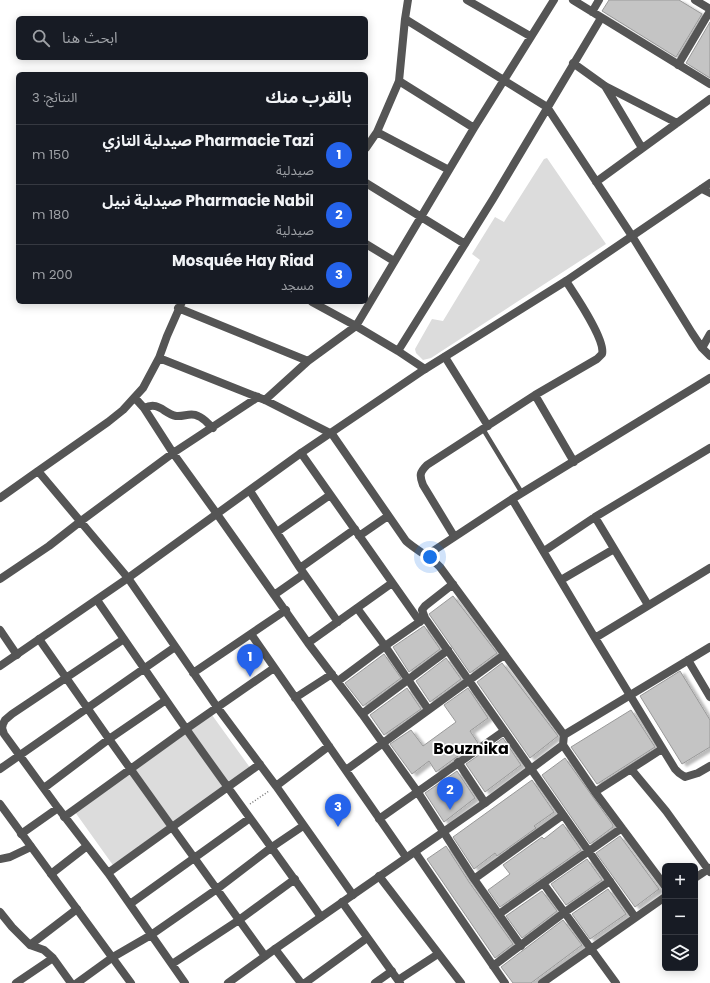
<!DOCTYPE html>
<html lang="ar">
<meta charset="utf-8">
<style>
body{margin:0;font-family:Poppins,"Noto Sans Arabic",sans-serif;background:#20242c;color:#f1f3f6;direction:rtl}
.controls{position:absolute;right:12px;bottom:12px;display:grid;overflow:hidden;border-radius:6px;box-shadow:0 2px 10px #0003}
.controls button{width:36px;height:36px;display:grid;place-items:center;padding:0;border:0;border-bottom:1px solid #363941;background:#171b24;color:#f1f3f6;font:20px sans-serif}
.you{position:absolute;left:430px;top:557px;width:14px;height:14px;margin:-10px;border:3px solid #fff;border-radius:50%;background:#1a73e8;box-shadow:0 0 0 6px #1a73e833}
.badge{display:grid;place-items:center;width:26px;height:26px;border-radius:50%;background:#2563eb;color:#fff;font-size:13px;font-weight:700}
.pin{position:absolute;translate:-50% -33px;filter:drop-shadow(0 1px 2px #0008)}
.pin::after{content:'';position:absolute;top:21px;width:14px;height:12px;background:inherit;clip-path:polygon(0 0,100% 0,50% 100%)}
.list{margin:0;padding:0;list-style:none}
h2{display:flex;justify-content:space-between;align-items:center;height:52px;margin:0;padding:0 16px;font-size:17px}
h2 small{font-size:13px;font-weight:400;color:#9ea1a6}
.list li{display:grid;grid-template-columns:26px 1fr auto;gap:12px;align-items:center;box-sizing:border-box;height:60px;padding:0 16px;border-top:1px solid #363941}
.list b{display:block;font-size:15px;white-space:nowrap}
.list p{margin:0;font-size:13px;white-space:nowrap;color:#9ea1a6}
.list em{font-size:13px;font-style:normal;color:#9ea1a6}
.icon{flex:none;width:22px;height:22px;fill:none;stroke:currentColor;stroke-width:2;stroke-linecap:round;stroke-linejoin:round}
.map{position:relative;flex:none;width:710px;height:983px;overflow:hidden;direction:ltr}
.search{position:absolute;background:#171b24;box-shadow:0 2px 10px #0003;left:16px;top:16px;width:352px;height:44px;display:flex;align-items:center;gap:10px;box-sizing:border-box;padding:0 14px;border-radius:6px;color:#9ea1a6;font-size:15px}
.panel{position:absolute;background:#171b24;box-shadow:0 2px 10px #0003;left:16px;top:72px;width:352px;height:232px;border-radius:6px;direction:rtl}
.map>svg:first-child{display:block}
.green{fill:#dcdcdc}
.building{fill:#c4c4c4;stroke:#999;filter:url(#shadow)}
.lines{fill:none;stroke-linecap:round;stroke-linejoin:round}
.path{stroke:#777;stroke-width:1.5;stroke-dasharray:1 2;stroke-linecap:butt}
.service{stroke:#555;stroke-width:4.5}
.minor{stroke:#555;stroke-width:8}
.tertiary{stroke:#555;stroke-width:8}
.labels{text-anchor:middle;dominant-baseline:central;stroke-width:3.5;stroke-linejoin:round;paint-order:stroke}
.district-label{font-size:16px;font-weight:bold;fill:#000;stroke:#fff}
</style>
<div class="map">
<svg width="710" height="983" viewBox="0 0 710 983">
<defs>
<filter id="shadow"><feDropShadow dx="4.5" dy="2.5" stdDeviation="1" flood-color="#0004"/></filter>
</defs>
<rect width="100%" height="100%" fill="#fff"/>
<!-- green -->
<path class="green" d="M547,158l59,86 -175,114 -8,2 -7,-7 -1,-4 17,-30 11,2 37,-61 -8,-6 23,-37 9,5 40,-63z
M212,715l39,54 -136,99 -40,-56z"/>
<!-- building -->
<path class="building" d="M609,0h70l23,14 -26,43 -74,-46z
M710,22v56l-24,-15z
M453,596l44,57 -27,20 -41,-59z
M424,626l16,23 -31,23 -16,-25z
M384,654l17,24 -38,28 -18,-23z
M446,658l15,21 -31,23 -14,-21z
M502,663l56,73 -28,22 -53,-76z
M680,671l30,49v27l-28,17 -42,-68z
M407,688l14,21 -37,26 -14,-20z
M468,688l20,30 -18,13 8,12 -23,15 -19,14 -7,-11 -17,13 -22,-30 21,-14 12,16 33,-24 -12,-17z
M631,710l24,37 -58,37 -26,-37z
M503,738l18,27 -36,27 -19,-28z
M565,758l48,67v2l-23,17 -48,-69z
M457,771l18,27 -31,24 -19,-29z
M532,780l22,32 -20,14 2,2 -39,28 -2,-3 -21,16 -21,-32z
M563,824l18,26 -81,57 -12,-17 22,-16 -7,-9 39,-28 2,2z
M620,836l39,53 -24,18 -39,-54z
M446,846l23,36 44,62 -18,14 -68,-99z
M587,859l15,21 -36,25 -15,-21z
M608,889l18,25 -36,25 -18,-25z
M542,891l15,20 -35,27 -16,-22z
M563,920l19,25 -51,38h-18l-12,-16z"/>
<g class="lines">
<!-- path -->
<path class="path" d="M250,804l19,-13"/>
<!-- service -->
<path class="service" d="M483,429l39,64"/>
<!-- minor -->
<path class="minor" d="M408,0l-3,19 142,88 85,129 60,97 10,15 8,8
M467,0l63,36
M573,0l137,84
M695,0l15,9
M592,12l7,-12
M573,63l32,23 72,37
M678,65l32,-54
M399,81l75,47
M605,86l37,62
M377,132l72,38
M366,148l11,-16 22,-51 6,-62
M596,182l114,-83
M366,183l99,61
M702,189l8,4
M366,244l28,17
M182,302l-15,34 -8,22 106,42 67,34 74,107c11,10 24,15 34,26l124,168
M312,302l44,24 42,25
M178,308l130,53 48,-35 118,-198 80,-128
M702,348l8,-14
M445,357l43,69
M425,369l-27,-18 95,-152 108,-181
M535,395l39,67
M135,398l9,10 29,45 44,61 91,129 54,71 55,77 57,88 47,67
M265,400l43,-39
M144,408c15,-7 19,5 32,8 8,1 15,-4 22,0 6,2 10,8 15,12
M301,453l119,169
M38,471l70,-49 15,-12 20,-22 16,-30
M250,491l50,77 38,54
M0,498l38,-27 90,107 89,129 59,79 77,109
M512,499l83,139 80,131 4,4 6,4 13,-4 12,-7
M595,517l53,88
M277,532l53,-37
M359,536l29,-20
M454,536l-31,-51c-4,-10 -3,-13 4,-20l108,-70 62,-36 5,-5c4,-14 -27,-59 -36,-73
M544,551l51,-34 115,-69
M427,555l85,-56 198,-121
M300,568l55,-39
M0,579l49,-33 32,-25 92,-68 85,-56
M561,580l53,-31
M274,595l30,-21
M357,608l28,38 43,63
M425,618l210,299
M0,630l17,25
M251,634l155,223
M595,638l115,-70
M39,639l70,100 63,88 -64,46
M124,639l-112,75 -7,6 -2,4 -1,4 2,6 54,74 50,65 77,110
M308,643l84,-60
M193,673l93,-63
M338,681l47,-35 40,-28 -3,-8 3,-4 28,-22
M295,698l37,-24
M166,700c50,73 104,144 155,217
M362,714l86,-64
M563,745l32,47 70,94
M458,762l27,41
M260,764l-88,63 93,129
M0,769l175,-122
M631,769l35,42 44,61
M346,770l158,-115
M276,786l53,-40
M44,788l65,-49 57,-39 -69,-100
M595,792l67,-43
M64,817l122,-88 88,-61
M379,819l125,-88
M21,834l37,-26
M415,852l90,131
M0,859l10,-2 21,-10
M51,874l36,-28
M379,876l82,107
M695,878l15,-10
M474,879l89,-64
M543,883l73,100
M342,902l58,81
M130,904l120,-86
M0,912l12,15 18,18 14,5 9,8 18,25
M499,914l123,-86
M30,945l47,-36
M275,949l26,34
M172,964l67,-44 56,-41
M493,966l72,-54 45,-31
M398,980l40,-26
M16,983l37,-25
M77,983l36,-26 38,-22 66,-46 55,-42 31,-21
M305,983l62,-45
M375,983l17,-12
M542,983l123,-86"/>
<!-- tertiary -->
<path class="tertiary" d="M688,660l22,37
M0,666l128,-88 173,-125 124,-84 141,-88 144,-98
M0,804l131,179
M228,983l47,-34 210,-146 78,-58 1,-10 146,-88"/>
</g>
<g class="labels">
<!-- district labels -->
<g class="district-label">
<text x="471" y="748">Bouznika</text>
</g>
</g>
</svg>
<div class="controls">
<button>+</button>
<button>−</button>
<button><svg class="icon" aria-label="layers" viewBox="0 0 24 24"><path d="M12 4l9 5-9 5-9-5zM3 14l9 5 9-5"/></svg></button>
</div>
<div class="you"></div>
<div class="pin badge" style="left:250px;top:677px">1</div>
<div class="pin badge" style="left:450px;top:810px">2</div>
<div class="pin badge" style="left:338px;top:827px">3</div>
<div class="search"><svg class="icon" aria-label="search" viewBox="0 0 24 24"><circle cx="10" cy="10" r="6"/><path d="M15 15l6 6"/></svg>ابحث هنا</div>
<section class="panel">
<h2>بالقرب منك<small>النتائج: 3</small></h2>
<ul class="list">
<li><span class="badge">1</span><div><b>Pharmacie Tazi صيدلية التازي</b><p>صيدلية</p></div><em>150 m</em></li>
<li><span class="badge">2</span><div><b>Pharmacie Nabil صيدلية نبيل</b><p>صيدلية</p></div><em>180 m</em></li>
<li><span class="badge">3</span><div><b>Mosquée Hay Riad</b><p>مسجد</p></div><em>200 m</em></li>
</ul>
</section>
</div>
